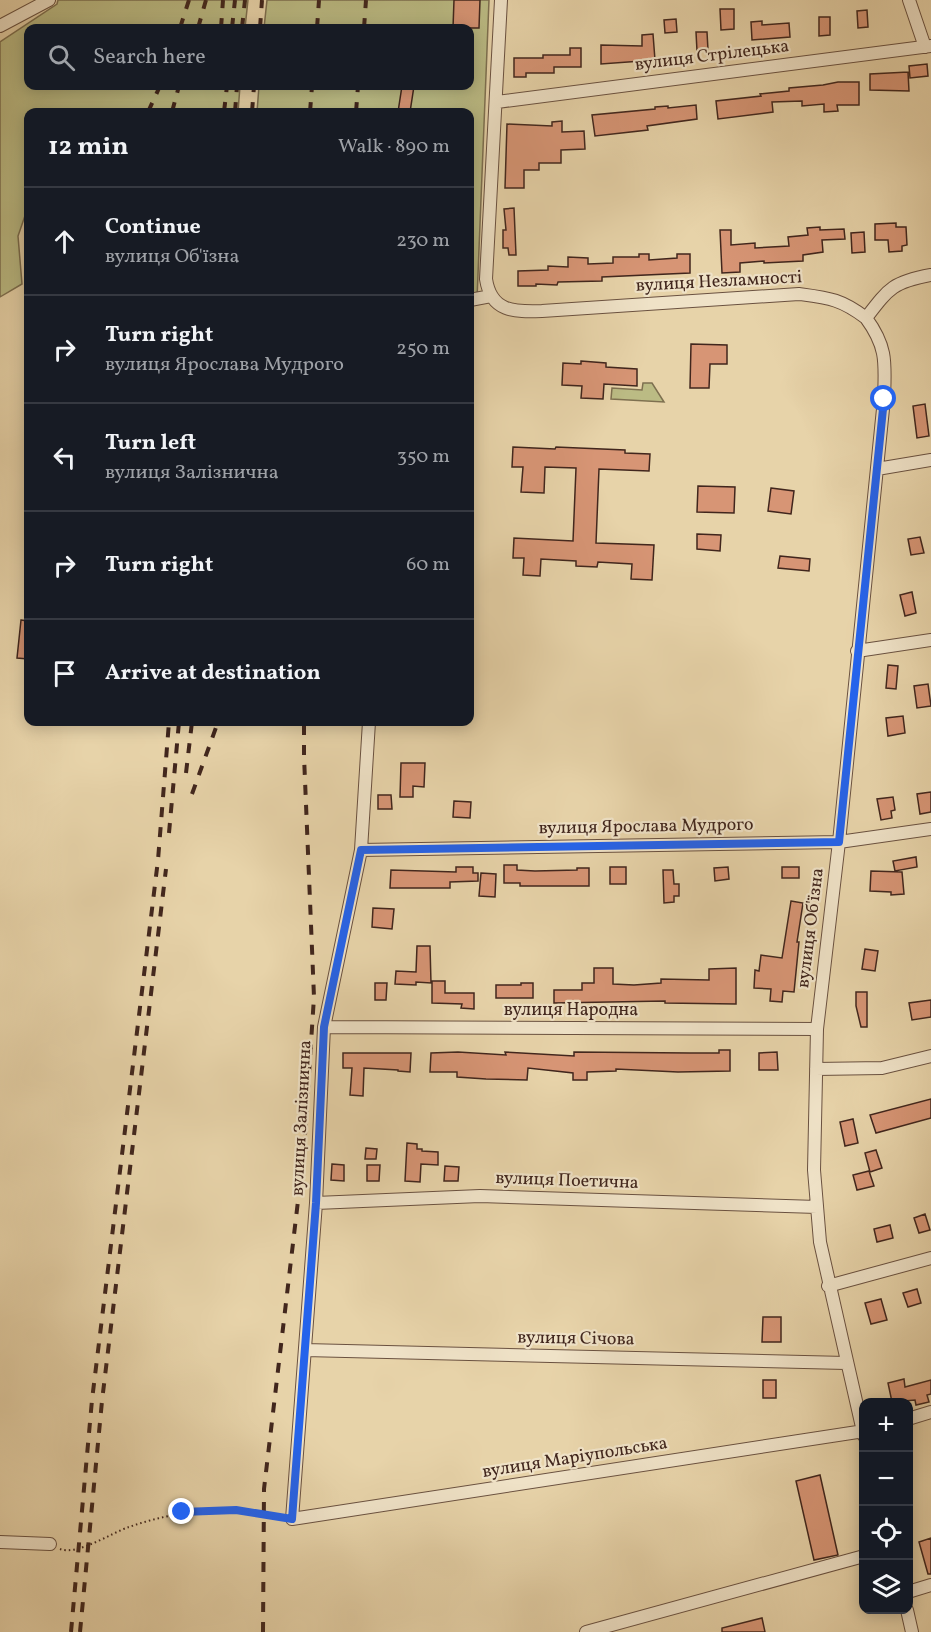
<!DOCTYPE html>
<meta charset="utf-8">
<style>
body{margin:0;font-family:Vollkorn,serif;background:#20242c;color:#f1f3f6}
.controls{position:absolute;right:18px;bottom:18px;display:grid;overflow:hidden;border-radius:12px;box-shadow:0 3px 15px #0003}
.controls button{width:54px;height:54px;display:grid;place-items:center;padding:0;border:0;border-bottom:2px solid #363941;background:#171b24;color:#f1f3f6;font:30px sans-serif}
.stop{position:absolute;width:18px;height:18px;margin:-14px;border:4px solid #2563eb;border-radius:50%;background:#fff}
.stop.end{background:#2563eb;border-color:#fff;box-shadow:0 2px 6px #0008}
.list{margin:0;padding:0;list-style:none}
h2{display:flex;justify-content:space-between;align-items:center;height:78px;margin:0;padding:0 24px;font-size:26px}
h2 small{font-size:20px;font-weight:400;color:#9ea1a6}
.list li{display:grid;grid-template-columns:39px 1fr auto;gap:18px;align-items:center;box-sizing:border-box;height:108px;padding:0 24px;border-top:2px solid #363941}
.list b{display:block;font-size:22px;white-space:nowrap}
.list p{margin:0;font-size:20px;white-space:nowrap;color:#9ea1a6}
.list em{font-size:20px;font-style:normal;color:#9ea1a6}
.icon{flex:none;width:33px;height:33px;fill:none;stroke:currentColor;stroke-width:2;stroke-linecap:round;stroke-linejoin:round}
.map{position:relative;flex:none;width:931px;height:1632px;overflow:hidden}
.search{position:absolute;background:#171b24;box-shadow:0 3px 15px #0003;left:24px;top:24px;width:450px;height:66px;display:flex;align-items:center;gap:15px;box-sizing:border-box;padding:0 21px;border-radius:12px;color:#9ea1a6;font-size:22px}
.panel{position:absolute;background:#171b24;box-shadow:0 3px 15px #0003;left:24px;top:108px;width:450px;height:618px;border-radius:12px}
.map>svg:first-child{display:block}
.green{fill:#bbbb84;stroke:#7e7050;stroke-width:1.5}
.building{fill:#d79575;stroke:#41261d;stroke-width:1.5}
.lines{fill:none;stroke-linecap:round;stroke-linejoin:round}
.street-casing{stroke:#6a5140;stroke-width:14}
.path{stroke:#41261d;stroke-width:2;stroke-dasharray:1.5 3;stroke-linecap:butt}
.street{stroke:#efe2c7;stroke-width:12}
.rail{stroke:#41261d;stroke-width:4;stroke-dasharray:10 10;stroke-linecap:butt}
.route{stroke:#2563eb;stroke-width:8}
.labels{text-anchor:middle;dominant-baseline:central;stroke-width:4.5;stroke-linejoin:round;paint-order:stroke}
.street-label{font-size:18px;fill:#41261d;stroke:#efe2c7}
</style>
<div class="map">
<svg width="931" height="1632" viewBox="0 0 931 1632">
<rect width="100%" height="100%" fill="#e7d3a9"/>
<filter id="stains"><feTurbulence type="fractalNoise" baseFrequency=".00333" numOctaves="4"/><feColorMatrix values="0 0 0 0 .2 0 0 0 0 .09 0 0 0 0 .02 0 0 0 .5 -.17"/></filter>
<radialGradient id="worn" r=".72"><stop offset=".6" stop-color="#630" stop-opacity="0"/><stop offset="1" stop-color="#630" stop-opacity=".3"/></radialGradient>
<!-- green -->
<path class="green" d="M58,0h190l-3,28h-217v58h212l-2,26h-210v95l-10,29 4,48 -22,13v-255l57,-38z
M267,0h222l-12,299 -7,3v-190h-213l2,-26h211v-58h-206z
M643,383h9l12,19 -53,-3 1,-11 30,2z"/>
<!-- building -->
<path class="building" d="M454,0h26l-1,28h-26z
M720,9h14v20l-13,1z
M867,10l1,17 -10,1 -1,-17z
M819,17h11v18l-11,1z
M676,19l1,13 -12,1 -1,-13z
M762,21v4l27,-2 1,14 -38,3 -1,-18z
M696,32h11l1,18 -11,1z
M653,34l2,26 -54,4v-19l41,1v-11z
M570,48h11v19h-27v6h-28v4h-12v-19h29v-3h27z
M927,64l1,12 -18,2 -1,-12z
M908,72l1,19 -39,-1v-16z
M838,82h21v23h-22l1,6 -14,1v-8l-22,2v-5l-30,1 1,10 -55,7 -2,-18 45,-5 -1,-2 29,-3v-3l34,-3z
M402,86h12l-4,26h-12z
M696,105l1,14 -50,7 1,4 -53,6 -3,-21 63,-6v-2l13,-1v2z
M562,121v11l22,-1 1,18 -24,1v13h-22v7h-15v18h-19l2,-64 45,2v-4z
M514,208l2,47h-7l-1,-7h-5v-18h3l-2,-21z
M896,223v4h10l1,18 -5,1v5l-13,1 -1,-12h-13v-16z
M820,227v3l24,-1 1,10 -23,1 1,12 -20,3v6l-39,2v-2l-24,2v9l-18,1 -2,-43h11v15l24,-2v5l34,-2 -1,-9 20,-2 -1,-7z
M864,232l1,20 -13,1 -1,-20z
M639,254h10v6l28,-2v-4h13v19l-88,4v4l-44,1 -1,3 -21,-1v2h-18v-15l30,-1v-4l20,1v-10l20,1v6l25,-1v-6h26z
M691,344l36,1v19h-17l-1,24h-19z
M581,361l25,2v4l31,2v17l-33,-2 -1,15 -22,-1 1,-12 -20,-1 1,-22 18,1z
M925,404l4,32 -12,2 -4,-32z
M513,447l42,2 1,-2 69,3v3l25,1 -1,17 -50,-2 -3,74 58,2 -2,35 -21,-1 1,-15 -34,-2 -1,5 -21,-1v-5l-35,-2 -1,17 -17,-1 1,-17h-11l1,-20 59,3 3,-73 -31,-1 -1,26 -23,-1 2,-25h-11z
M698,486l37,1 -1,26 -37,-1z
M771,488l23,3 -3,23 -23,-3z
M697,534l24,1 -1,16 -23,-2z
M920,537l4,16 -13,2 -3,-16z
M780,556l30,3 -1,12 -31,-3z
M912,592l4,21 -11,3 -5,-21z
M21,620l7,1v38l-11,-1z
M888,665l10,1 -2,23 -10,-1z
M928,684l3,22 -14,2 -3,-22z
M903,716l2,17 -17,3 -2,-18z
M401,763h24l-1,24 -11,-1v11h-13z
M931,792v20l-11,2 -3,-20z
M378,795h13l1,14h-14z
M893,797l2,13 -4,1 1,7 -11,2 -4,-21z
M454,801l17,1 -1,16 -17,-1z
M916,857l1,10 -22,4 -2,-10z
M504,865h13v5l18,1 42,-1v-2h12v18h-69v-3h-16z
M456,867h17v6h5v8l-28,1v6h-60l1,-18 65,2z
M610,867h16v17h-16z
M728,867l1,12 -14,2 -1,-13z
M782,867h17v11h-17z
M663,870h10l1,14h5v12h-5v6l-10,1z
M871,871l31,1 2,22 -13,1v-3l-21,-1z
M481,873l15,1 -1,23 -16,-1z
M791,901l12,2 -6,39h2l-5,50 -11,-1 -1,11 -12,-1 1,-12 -17,-1 1,-18 4,1 2,-16 21,3z
M373,908l21,1 -2,20 -20,-2z
M417,946h13l1,37 -15,-1v3l-21,-1 1,-13 20,1z
M865,949l13,2 -3,20 -13,-2z
M594,968h19v16l21,1 27,-2v-4l48,1v-11l27,-1v36l-71,-1v-2l-111,2v-13h28v-7h12z
M432,981h13v12h29v16l-13,-1 1,-4 -30,-1z
M375,983h12l-1,17h-11z
M521,983h12v15h-37v-13h25z
M856,992h11v35h-6l-5,-21z
M931,1000v17l-19,3 -3,-17z
M719,1050h11v21l-52,1 -62,-3v2l-29,1v8h-14v-7l-45,-5 -1,12 -41,-1 -29,-2v-5h-27l1,-19 27,-1 48,3 -1,-3 69,4v-4l116,1h29z
M777,1052l1,18h-19v-17z
M343,1053h68l-1,19 -12,-1v-1l-34,-2 -1,28 -13,-1 2,-27h-9z
M931,1099v19l-55,15 -6,-18z
M853,1119l5,24 -13,3 -5,-24z
M407,1143l10,1v5h5v2l16,1v13l-17,-1 -1,18 -15,-1z
M366,1148l11,1 -1,10h-11z
M876,1150l6,18 -12,4 -5,-19z
M332,1164l12,1v16l-13,-1z
M367,1165h13l-1,16h-12z
M445,1166l14,1 -1,14h-14z
M869,1171l5,15 -17,4 -4,-15z
M925,1214l5,16 -11,3 -5,-15z
M890,1225l3,13 -16,4 -3,-13z
M917,1289l4,14 -13,4 -5,-14z
M881,1299l6,21 -16,4 -6,-21z
M763,1317h18v25h-19z
M904,1379l1,8 26,-7v14l-4,1 2,7 -13,3 -1,-5 -23,2 -4,-19z
M763,1380h13v18h-13z
M820,1475l18,80 -24,5 -18,-79z
M931,1538v36h-3l-9,-32z
M762,1618l3,14h-43v-4z"/>
<g class="lines">
<defs>
<path id="street" d="M501,0l-15,279c5,33 28,33 56,32l257,-17c30,4 42,5 67,24 23,-30 27,-36 65,-43
M909,0l16,47
M0,26l49,-26
M497,102l434,-56
M470,300l21,-4
M877,469l54,-9
M857,651l74,-11
M369,722l-8,128 -37,177 -8,176 -24,316 572,-88
M361,850l478,-8 92,-13
M324,1027l493,2
M816,1069l66,-1 49,-12
M316,1203l164,-7 337,11
M828,1286l103,-28
M305,1350l541,13
M908,1419l23,-7
M864,1436l-44,-194 -6,-72 3,-141 22,-187 45,-443c1,-35 4,-51 -18,-81
M0,1542l50,2
M908,1592l23,-7
M907,1610l5,22
M586,1632l278,-76"/>
</defs>
<!-- street casing -->
<use href="#street" class="street-casing"/>
<!-- path -->
<path class="path" d="M60,1549c17,7 53,-17 69,-22 34,-12 71,-18 106,-17 15,1 31,5 46,7"/>
<!-- street -->
<use href="#street" class="street"/>
<!-- rail -->
<path class="rail" d="M180,28l9,-28
M198,28l8,-28
M221,28l2,-28
M232,28l3,-28
M242,28l3,-28
M260,28l2,-28
M317,28l2,-28
M364,28l2,-28
M148,112l12,-26
M172,112l7,-26
M224,112l3,-26
M235,112l2,-26
M252,112l2,-26
M310,112l2,-26
M356,112l2,-26
M186,773l6,-51
M192,794l26,-72
M169,833l10,-111
M71,1632l21,-232 66,-540 11,-138
M80,1632l22,-231 64,-532
M263,1632l1,-143 40,-339 10,-153 -10,-241v-34"/>
</g>
<g class="lines">
<!-- route -->
<path class="route" d="M182,1512l54,-2 56,9 24,-316 8,-176 37,-177 478,-8 45,-443"/>
</g>
<g class="labels">
<!-- street labels -->
<g class="street-label">
<text transform="translate(712 56) rotate(-7)">вулиця Стрілецька</text>
<text transform="translate(719 282) rotate(-3)">вулиця Незламності</text>
<text transform="translate(646 827) rotate(-1)">вулиця Ярослава Мудрого</text>
<text transform="translate(811 928) rotate(-83)">вулиця Об'їзна</text>
<text x="571" y="1010">вулиця Народна</text>
<text transform="translate(302 1118) rotate(-87)">вулиця Залізнична</text>
<text transform="translate(567 1181) rotate(2)">вулиця Поетична</text>
<text transform="translate(576 1339) rotate(1)">вулиця Січова</text>
<text transform="translate(575 1458) rotate(-9)">вулиця Маріупольська</text>
</g>
</g>
<rect width="100%" height="100%" filter="url(#stains)"/>
<rect width="100%" height="100%" fill="url(#worn)"/>
</svg>
<div class="controls">
<button>+</button>
<button>−</button>
<button><svg class="icon" aria-label="locate" viewBox="0 0 24 24"><circle cx="12" cy="12" r="6"/><path d="M12 2v4M12 18v4M2 12h4M18 12h4"/></svg></button>
<button><svg class="icon" aria-label="layers" viewBox="0 0 24 24"><path d="M12 4l9 5-9 5-9-5zM3 14l9 5 9-5"/></svg></button>
</div>
<div class="stop" style="left:884px;top:399px"></div>
<div class="stop end" style="left:182px;top:1512px"></div>
<div class="search"><svg class="icon" aria-label="search" viewBox="0 0 24 24"><circle cx="10" cy="10" r="6"/><path d="M15 15l6 6"/></svg>Search here</div>
<section class="panel">
<h2>12 min<small>Walk · 890 m</small></h2>
<ul class="list">
<li><svg class="icon" aria-label="ahead" viewBox="0 0 24 24"><path d="M12 20V5M6 11l6-6 6 6"/></svg><div><b>Continue</b><p>вулиця Об'їзна</p></div><em>230 m</em></li>
<li><svg class="icon" aria-label="right" viewBox="0 0 24 24"><path d="M7 20v-9h11M14 6l5 5-5 5"/></svg><div><b>Turn right</b><p>вулиця Ярослава Мудрого</p></div><em>250 m</em></li>
<li><svg class="icon" aria-label="left" viewBox="0 0 24 24"><path d="M17 20v-9H6M10 6l-5 5 5 5"/></svg><div><b>Turn left</b><p>вулиця Залізнична</p></div><em>350 m</em></li>
<li><svg class="icon" aria-label="right" viewBox="0 0 24 24"><path d="M7 20v-9h11M14 6l5 5-5 5"/></svg><div><b>Turn right</b></div><em>60 m</em></li>
<li><svg class="icon" aria-label="arrive" viewBox="0 0 24 24"><path d="M6 21V4h12l-3 4 3 4H6"/></svg><div><b>Arrive at destination</b></div></li>
</ul>
</section>
</div>
